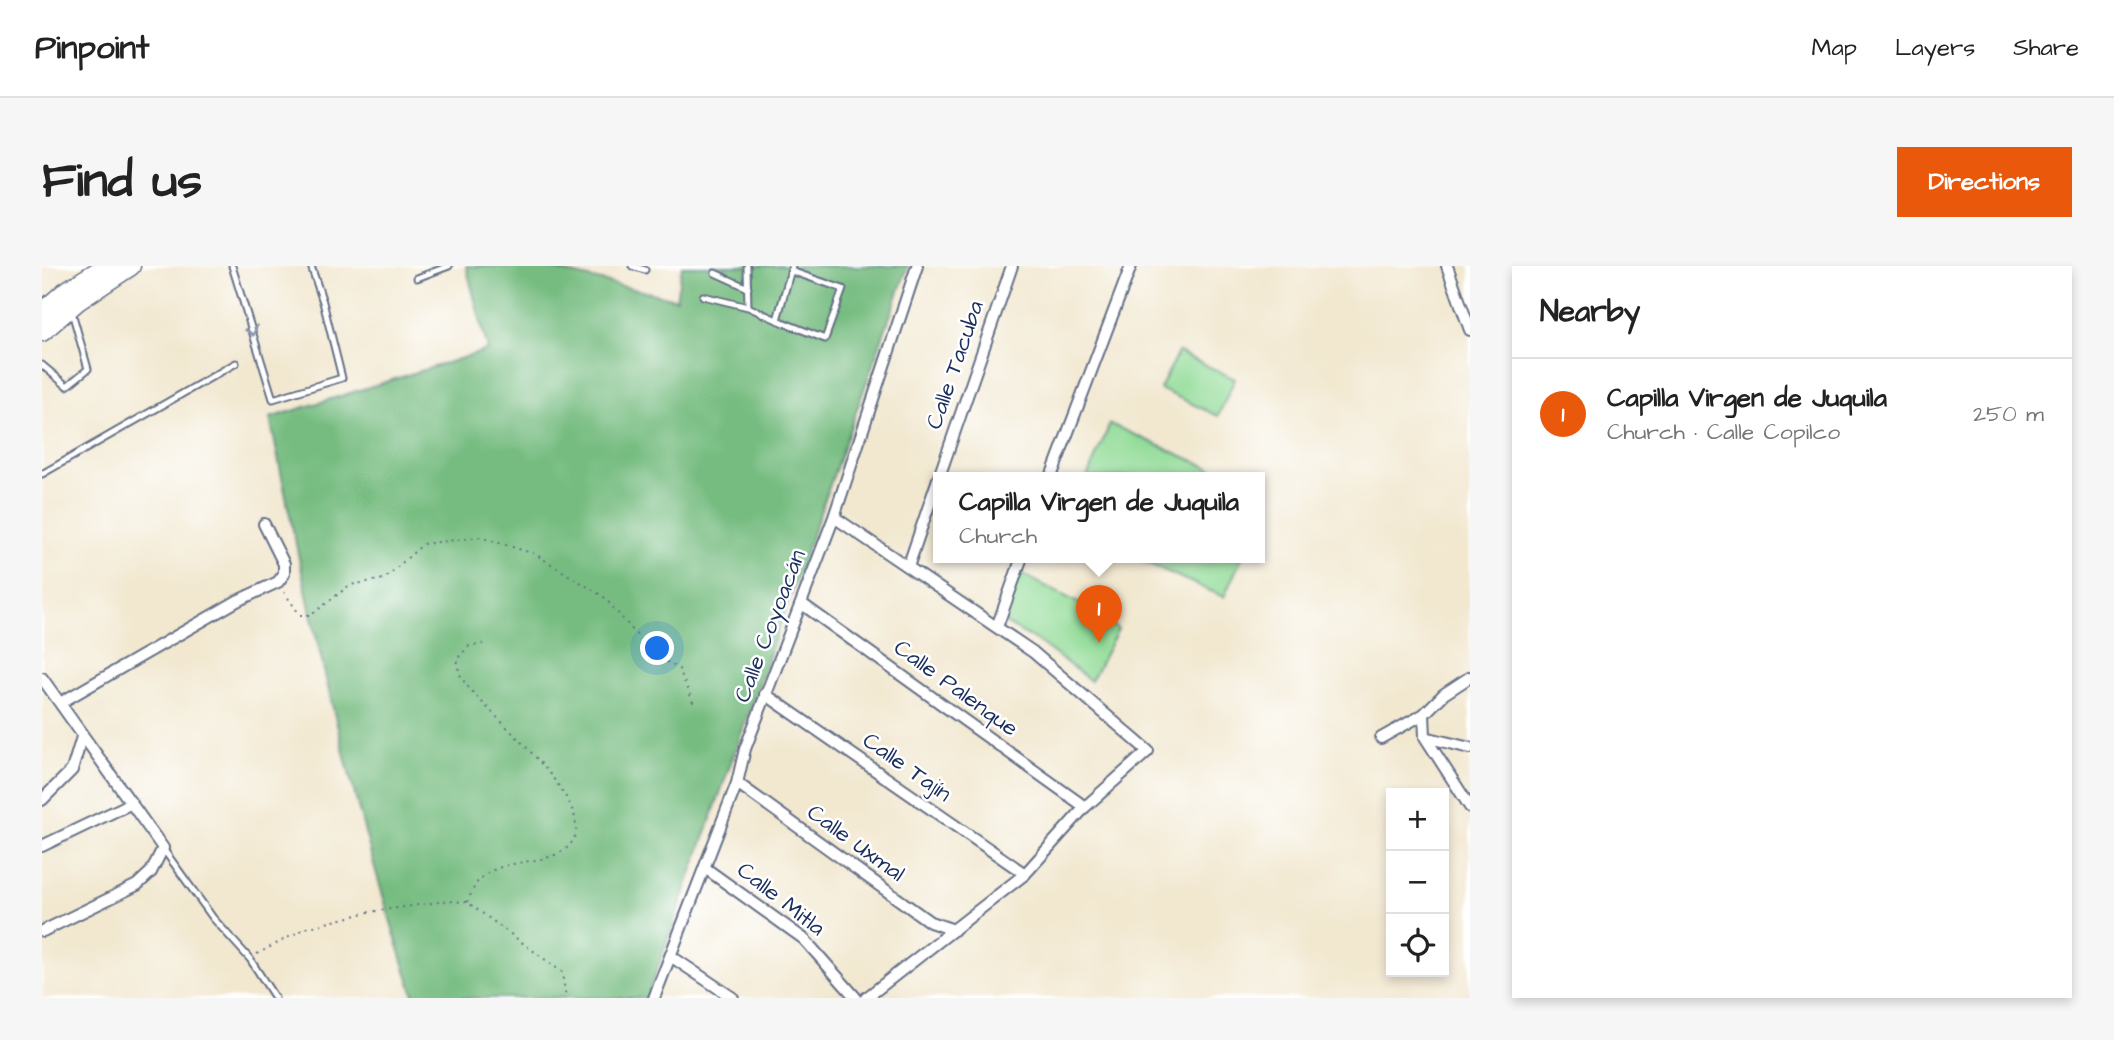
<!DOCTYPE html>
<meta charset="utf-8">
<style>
body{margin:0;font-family:"Architects Daughter",sans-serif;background:#f6f6f6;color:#222}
.controls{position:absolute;right:21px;bottom:21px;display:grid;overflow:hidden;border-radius:0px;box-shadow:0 4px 10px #0003}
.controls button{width:63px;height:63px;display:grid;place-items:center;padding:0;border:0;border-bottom:2px solid #e0e0e0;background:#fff;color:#222;font:35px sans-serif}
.you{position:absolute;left:616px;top:383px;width:24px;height:24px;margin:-18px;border:5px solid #fff;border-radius:50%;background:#1a73e8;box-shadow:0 0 0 10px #1a73e833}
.badge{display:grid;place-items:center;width:46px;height:46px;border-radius:50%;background:#ea580c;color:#fff;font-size:23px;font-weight:700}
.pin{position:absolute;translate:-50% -58px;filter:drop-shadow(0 2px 4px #0008)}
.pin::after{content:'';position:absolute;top:37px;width:24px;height:21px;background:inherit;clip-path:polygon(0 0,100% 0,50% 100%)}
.popup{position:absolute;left:891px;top:206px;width:332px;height:91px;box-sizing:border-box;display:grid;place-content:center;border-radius:0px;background:#fff;filter:drop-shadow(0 2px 5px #0005);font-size:23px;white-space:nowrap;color:#767676}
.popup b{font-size:26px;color:#222}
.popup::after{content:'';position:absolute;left:50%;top:100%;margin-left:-14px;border:14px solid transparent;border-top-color:#fff}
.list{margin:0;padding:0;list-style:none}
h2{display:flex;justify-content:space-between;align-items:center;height:91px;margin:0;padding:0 28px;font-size:30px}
h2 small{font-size:23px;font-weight:400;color:#767676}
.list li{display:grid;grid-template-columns:46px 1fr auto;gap:21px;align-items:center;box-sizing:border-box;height:112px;padding:0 28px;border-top:2px solid #e0e0e0}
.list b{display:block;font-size:26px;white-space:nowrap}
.list p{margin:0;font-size:23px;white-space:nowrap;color:#767676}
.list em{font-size:23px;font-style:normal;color:#767676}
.icon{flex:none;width:38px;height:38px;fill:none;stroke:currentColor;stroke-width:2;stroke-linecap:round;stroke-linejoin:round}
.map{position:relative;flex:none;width:1428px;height:732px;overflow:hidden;border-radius:0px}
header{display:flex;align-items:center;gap:42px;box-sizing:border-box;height:98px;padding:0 35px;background:#fff;border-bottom:2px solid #e0e0e0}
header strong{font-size:33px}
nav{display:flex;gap:38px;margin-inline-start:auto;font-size:24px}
.intro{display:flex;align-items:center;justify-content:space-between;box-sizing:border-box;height:168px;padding:0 42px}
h1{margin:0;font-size:49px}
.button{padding:18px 32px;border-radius:0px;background:#ea580c;color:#fff;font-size:24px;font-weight:700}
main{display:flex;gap:42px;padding:0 42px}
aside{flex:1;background:#fff;border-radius:0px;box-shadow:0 4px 10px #0003}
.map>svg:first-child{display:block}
.green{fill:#93dc98;stroke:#57867b;stroke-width:2}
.forest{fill:#76bc80;stroke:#48766f;stroke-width:2}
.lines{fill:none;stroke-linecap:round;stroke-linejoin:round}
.service-casing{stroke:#667086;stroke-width:9}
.minor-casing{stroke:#667086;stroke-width:14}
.primary-casing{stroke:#667086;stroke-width:21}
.path{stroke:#667086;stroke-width:2;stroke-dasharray:2 5;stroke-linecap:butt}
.service{stroke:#fff;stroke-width:5}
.minor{stroke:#fff;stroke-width:10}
.primary{stroke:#fff;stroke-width:18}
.oneway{stroke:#8d97ae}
.labels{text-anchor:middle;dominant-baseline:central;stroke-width:5;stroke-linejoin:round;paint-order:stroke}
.street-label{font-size:23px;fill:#1b2f5e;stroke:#fff}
</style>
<header>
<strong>Pinpoint</strong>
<nav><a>Map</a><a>Layers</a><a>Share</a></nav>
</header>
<div class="intro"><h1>Find us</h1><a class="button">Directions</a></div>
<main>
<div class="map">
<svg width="1428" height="732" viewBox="0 0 1428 732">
<rect width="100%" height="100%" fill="#fff"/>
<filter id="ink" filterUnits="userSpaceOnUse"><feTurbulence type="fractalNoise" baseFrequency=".0143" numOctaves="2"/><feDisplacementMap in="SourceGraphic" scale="14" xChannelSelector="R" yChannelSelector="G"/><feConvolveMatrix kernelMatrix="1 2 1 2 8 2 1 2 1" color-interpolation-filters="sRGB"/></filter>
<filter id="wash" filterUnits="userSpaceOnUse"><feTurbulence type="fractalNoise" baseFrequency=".00686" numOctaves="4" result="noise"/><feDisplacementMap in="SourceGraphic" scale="28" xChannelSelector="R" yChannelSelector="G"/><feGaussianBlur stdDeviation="1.57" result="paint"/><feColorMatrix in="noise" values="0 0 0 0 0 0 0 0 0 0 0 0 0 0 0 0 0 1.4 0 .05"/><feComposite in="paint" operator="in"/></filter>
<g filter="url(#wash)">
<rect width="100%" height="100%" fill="#f2e8d0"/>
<!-- green -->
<path class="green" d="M1136,86l57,27 -17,37 -58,-27z
M1068,158l120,53h-143z
M1092,291h108l-18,40z
M978,307l66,34 32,22 -27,52 -55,-41 -33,-18z"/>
<!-- forest -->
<path class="forest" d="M424,0h73l137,33 6,-33h226l-261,732h-232c-63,-189 -106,-385 -145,-580l218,-68z"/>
</g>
<g filter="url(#ink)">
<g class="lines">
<defs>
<path id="service" d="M190,0l41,133 69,-21 -19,-76 -12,-36
M590,0l13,4
M705,0l1,41
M673,7l33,15
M375,12l32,-12
M661,30l45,11 29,13 15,-54
M735,54l48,19 18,-50 -52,-18
M0,99l25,21 21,-17 -16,-57
M0,208l194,-111
M122,584l49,68 37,41 25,39"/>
<path id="minor" d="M1405,0l23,64
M897,211l73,-211
M1009,211l80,-211
M792,251l199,135 115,99 -63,56 -60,67 -159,124
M866,301l30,-88
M760,338l283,203
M955,361l25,-70
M0,412l121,170 -12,24 -14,13 -94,46
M723,428l260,180
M18,437l177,-102 41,-19 6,-8v-10l-20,-40
M1382,448l1,23 45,70
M1383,471l45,11
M1339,472l43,-24 20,-20 26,-17
M695,517l193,139 24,8
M0,534l30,-30 10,-33
M0,580l90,-43
M663,602l99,71 52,59
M630,691l61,41
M612,732l83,-215 8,-34 89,-232 83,-251"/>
<path id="primary" d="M0,46l24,-21 40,-25
M0,66l36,-31 53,-35"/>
</defs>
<!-- service casing -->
<use href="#service" class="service-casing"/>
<!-- minor casing -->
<use href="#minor" class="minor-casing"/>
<!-- primary casing -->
<use href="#primary" class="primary-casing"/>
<!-- path -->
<path class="path" d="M242,326l16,23h11l39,-30 34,-6 39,-35 57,-7 55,17 69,43 49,57 26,15 16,38
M425,636c4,-7 7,-17 13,-23 24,-24 75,-11 92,-37 28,-41 -89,-131 -109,-162 -4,-6 -5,-14 -7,-20l13,-14 19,-3
M215,688l49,-26 63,-16 77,-11 21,1 95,70 4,26"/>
<!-- service -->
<use href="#service" class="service"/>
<!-- minor -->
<use href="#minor" class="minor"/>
<!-- primary -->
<use href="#primary" class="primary"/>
</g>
<!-- one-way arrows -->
<defs><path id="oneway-chevron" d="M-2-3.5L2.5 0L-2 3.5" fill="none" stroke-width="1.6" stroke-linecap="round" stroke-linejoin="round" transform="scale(1.75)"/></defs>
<use class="oneway" href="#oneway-chevron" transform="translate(210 65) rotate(73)"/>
</g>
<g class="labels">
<!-- street labels -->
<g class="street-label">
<text transform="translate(913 99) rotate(-71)">Calle Tacuba</text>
<text transform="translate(728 360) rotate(-69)">Calle Coyoacán</text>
<text transform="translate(914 422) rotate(36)">Calle Palenque</text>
<text transform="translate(865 501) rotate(35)">Calle Tajín</text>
<text transform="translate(814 577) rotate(36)">Calle Uxmal</text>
<text transform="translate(739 633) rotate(38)">Calle Mitla</text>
</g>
</g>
</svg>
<div class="controls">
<button>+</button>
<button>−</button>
<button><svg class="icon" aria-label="locate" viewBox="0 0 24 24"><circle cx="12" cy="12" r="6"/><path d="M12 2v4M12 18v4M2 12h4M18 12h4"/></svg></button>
</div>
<div class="you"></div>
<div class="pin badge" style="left:1057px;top:377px">1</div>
<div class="popup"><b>Capilla Virgen de Juquila</b>Church</div>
</div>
<aside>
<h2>Nearby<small></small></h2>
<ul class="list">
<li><span class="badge">1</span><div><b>Capilla Virgen de Juquila</b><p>Church · Calle Copilco</p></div><em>250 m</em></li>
</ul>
</aside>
</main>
